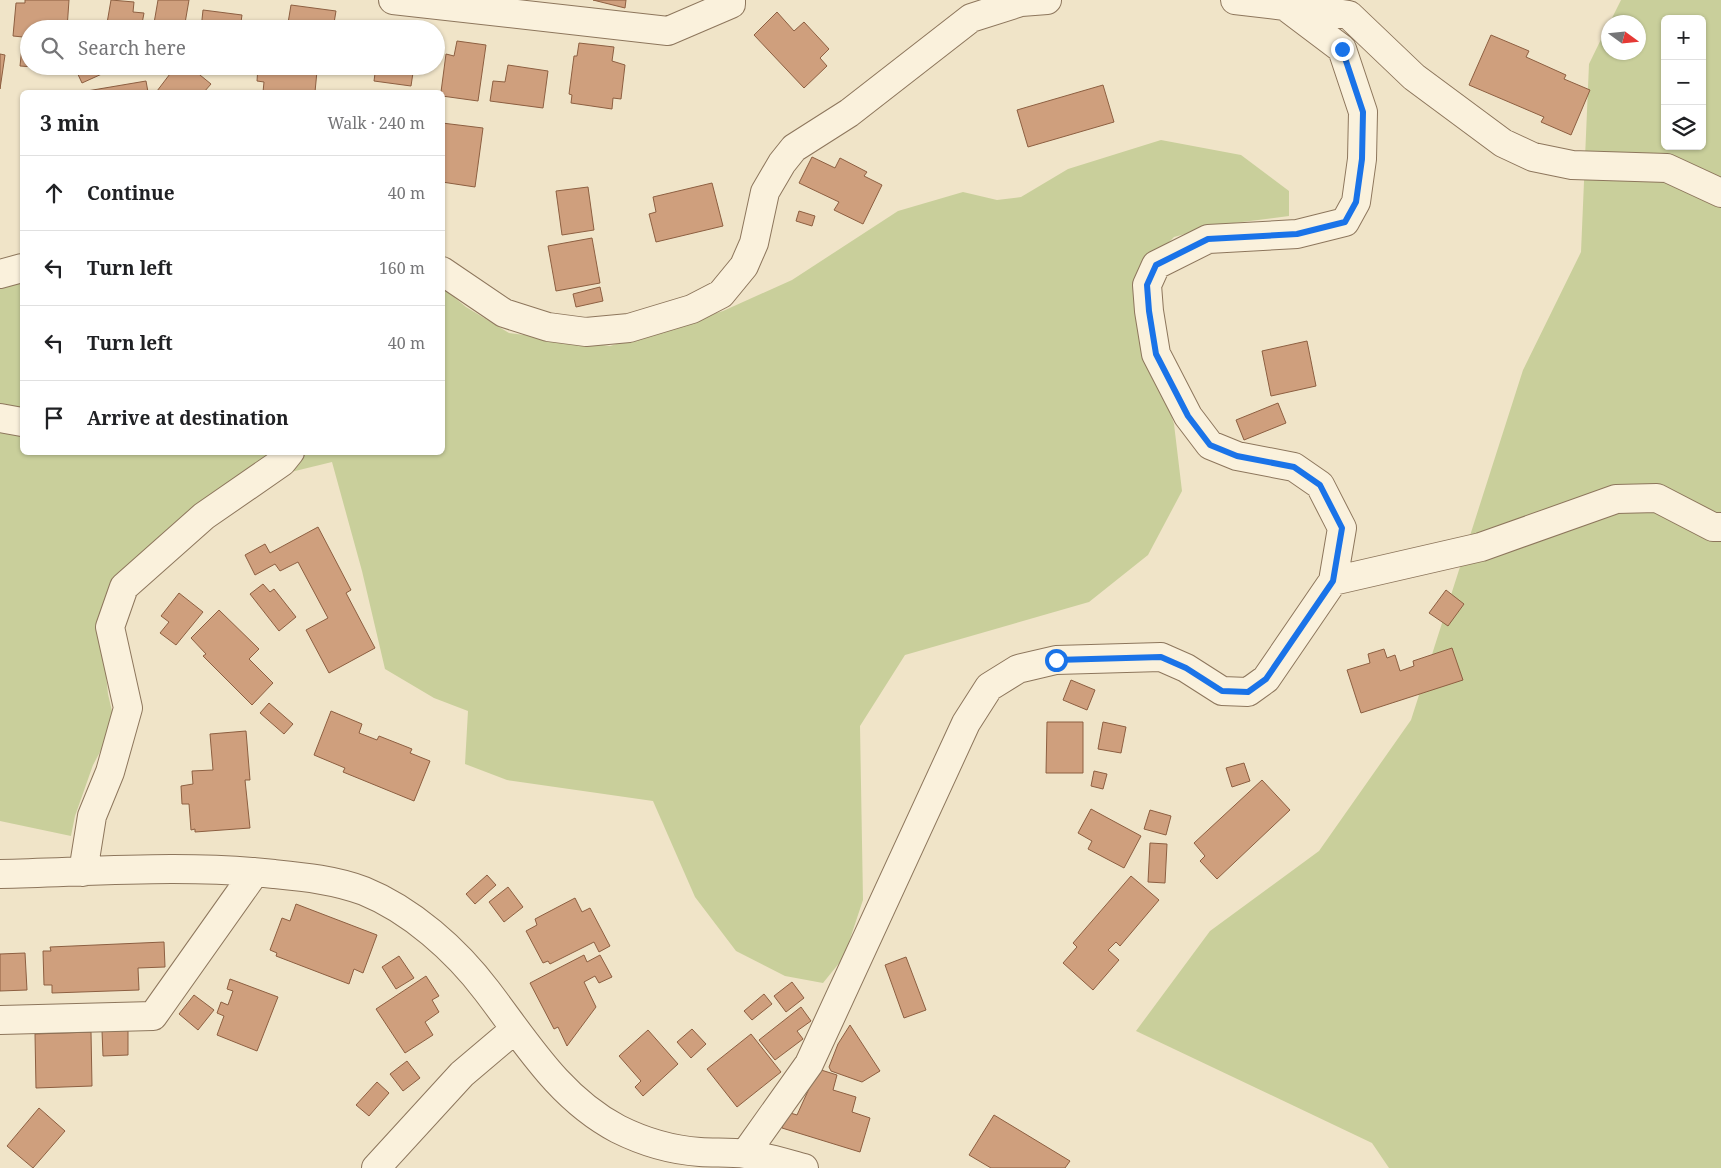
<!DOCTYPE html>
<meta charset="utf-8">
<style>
body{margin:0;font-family:"Noto Serif",serif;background:#f6f6f6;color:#202124}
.controls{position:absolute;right:15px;top:15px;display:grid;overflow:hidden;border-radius:8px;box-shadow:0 1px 4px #0004}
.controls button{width:45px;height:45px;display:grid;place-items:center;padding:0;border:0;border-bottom:1px solid #e0e0e0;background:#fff;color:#202124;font:25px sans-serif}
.compass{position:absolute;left:1601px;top:15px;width:45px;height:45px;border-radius:50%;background:#fff;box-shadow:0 1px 4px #0004;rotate:105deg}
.stop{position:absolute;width:15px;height:15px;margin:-11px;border:4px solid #1a73e8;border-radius:50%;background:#fff}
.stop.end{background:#1a73e8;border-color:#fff;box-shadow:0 1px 5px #0008}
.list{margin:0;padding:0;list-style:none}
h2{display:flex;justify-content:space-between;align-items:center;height:65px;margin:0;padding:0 20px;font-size:21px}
h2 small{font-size:16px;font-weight:400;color:#757577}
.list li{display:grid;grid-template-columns:32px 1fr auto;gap:15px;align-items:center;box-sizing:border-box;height:75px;padding:0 20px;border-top:1px solid #e0e0e0}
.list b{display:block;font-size:19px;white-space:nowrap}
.list em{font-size:16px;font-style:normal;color:#757577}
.icon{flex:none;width:28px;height:28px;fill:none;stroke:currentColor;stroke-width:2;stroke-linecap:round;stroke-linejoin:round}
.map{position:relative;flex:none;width:1721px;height:1168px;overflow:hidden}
.search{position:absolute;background:#fff;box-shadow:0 1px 4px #0004;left:20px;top:20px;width:425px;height:55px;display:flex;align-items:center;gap:12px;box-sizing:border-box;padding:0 18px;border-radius:28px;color:#757577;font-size:19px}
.panel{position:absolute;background:#fff;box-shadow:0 1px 4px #0004;left:20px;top:90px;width:425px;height:365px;border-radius:8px}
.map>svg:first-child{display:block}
.green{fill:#c9cf9b;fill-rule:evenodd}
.building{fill:#cf9f7d;stroke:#8d5f41}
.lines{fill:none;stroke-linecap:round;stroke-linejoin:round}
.minor-casing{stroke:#8d765c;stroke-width:30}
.minor{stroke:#faf1dc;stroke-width:28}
.route{stroke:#1a73e8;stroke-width:6}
</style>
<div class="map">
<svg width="1721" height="1168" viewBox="0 0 1721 1168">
<rect width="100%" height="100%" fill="#f0e4c8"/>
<!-- green -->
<path class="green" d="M1621,0h100v1168h-332l-17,-25 -236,-112 74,-100 109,-80 92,-131 112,-350 58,-118 8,-188 19,-39v27h30v-30h-28zM1665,19h37v127h-37z
M1161,140l80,15 48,36v25l-71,9 -44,12 -36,37 -4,20 40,130 8,67 -34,64 -59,47 -184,53 -45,71 3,174 -19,57 -21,26 -38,-7 -49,-25 -41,-54 -42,-96 -146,-21 -42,-16 3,-53 -34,-13 -49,-29 -23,-98 -30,-109 -95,23 -103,90 -31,70 5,49 7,30 -22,41 -18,51 -4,20 -71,-15v-533l22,-7v171h420l1,-164 23,19 43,26 101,13 113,-35 69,-31 106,-69 65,-19 34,8 24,-3 47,-28z"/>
<!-- building -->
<path class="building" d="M25,0h44l-2,29h-38v37h35l-1,3 -43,-3 3,-29 -10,-1 3,-33h9z
M111,0l23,2 -1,10 11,1 -3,16h-35z
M158,0h31l-5,29h-31z
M593,0h33l-1,8z
M291,5l45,6 -3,18h-46z
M203,10l39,5 -1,7 8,1 -1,6h-47z
M777,12l17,19 10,-9 25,27 -9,9 7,8 -23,22 -50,-53z
M1491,35l38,16 -3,6 40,18 -2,4 26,11 -19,45 -30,-13 3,-5 -75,-32z
M457,41l29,4 -8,56 -36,-5 -1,-4 5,-38 8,2z
M579,43l35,4 -2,14 13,4 -4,34 -8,-1 -1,11 -41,-6 1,-8 -3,-1 5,-38h3z
M0,54l5,1 -5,34z
M508,65l40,6 -5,37 -53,-7 3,-20 12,1z
M74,66h27l3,7 -22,10z
M176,66h13l22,18 -7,8h-45l-2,-1z
M258,66l59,5 -2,21h-52l1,-10 -7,-1z
M376,66h38l-3,20 -37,-5z
M146,81l2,11h-67z
M1103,85l11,37 -86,25 -11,-37z
M442,123l41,5 -8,59 -33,-5z
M812,157l23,11 5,-10 27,14 -3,4 18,9 -19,39 -29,-14 5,-8 -40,-19z
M712,183l11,43 -67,16 -7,-28 7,-2 -3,-15z
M588,187l6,43 -32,5 -6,-44z
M799,211l16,5 -3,10 -16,-5z
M592,238l8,45 -44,8 -8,-45z
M600,287l3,14 -27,6 -3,-13z
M1307,341l9,45 -45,10 -9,-45z
M1278,403l8,20 -42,17 -8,-20z
M318,527l33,63 -5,3 29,55 -46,25 -23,-43 22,-12 -30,-56 -18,9 -5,-7 -20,11 -10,-20 20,-11 5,9z
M263,584l7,8 4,-3 22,28 -17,14 -29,-37z
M1446,590l18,14 -16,22 -19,-13z
M179,593l24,19 -27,33 -16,-12 9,-11 -8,-6z
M219,610l40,39 -10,10 24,24 -21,22 -49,-49 3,-2 -15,-16z
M1452,648l11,32 -102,33 -14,-43 23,-7 -2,-9 16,-5 3,9 8,-3 5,16 14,-5 -1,-5z
M1071,680l24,10 -8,20 -24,-10z
M269,703l24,21 -9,10 -24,-21z
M331,711l31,13 -3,9 18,7 2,-4 33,13 -2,4 20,8 -16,40 -71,-29 2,-4 -31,-13z
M1047,722h36v51h-37z
M1103,722l23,5 -5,26 -23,-4z
M246,731l4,49h-5l5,48 -55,4v-3l-4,1 -2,-26h-7l-1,-18 12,-2 -1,-13 21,-1 -3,-36z
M1244,763l6,18 -18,6 -6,-19z
M1094,771l13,3 -4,15 -12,-3z
M1262,780l28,30 -73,69 -17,-18 5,-5 -11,-13z
M1091,809l50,27 -17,32 -36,-19 4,-8 -14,-8z
M1150,810l21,6 -5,19 -22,-6z
M1150,843l17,1 -2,39 -17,-1z
M487,875l9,10 -21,19 -9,-10z
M1131,876l28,24 -39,46 -4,-4 -8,8 11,10 -26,30 -30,-27 14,-16 -4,-4z
M508,887l15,20 -19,15 -15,-20z
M575,898l7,14 8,-4 20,38 -11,6 -5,-10 -44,22 -2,-3 -5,2 -17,-32 11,-6 -2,-6z
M296,904l81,31 -14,38 -9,-4 -5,15 -73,-28 1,-3 -7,-3 12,-32 8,3z
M164,942l1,25 -27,1 1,22 -87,3v-8h-8l-1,-34h8l-1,-4z
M25,953l2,37 -27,1v-37z
M584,955l3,7 13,-7 12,22 -13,6 -4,-7 -11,6 12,25 -29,39 -9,-19 -4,2 -24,-46z
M399,956l15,22 -18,11 -14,-22z
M906,957l20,53 -22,8 -19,-53z
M426,976l13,20 -7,4 7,12 -14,10 8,13 -28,18 -29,-44z
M230,979l48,18 -21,54 -40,-16 7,-19 -7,-3 4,-11 7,3 5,-14 -6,-2z
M792,982l12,16 -18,14 -12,-16z
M764,994l8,10 -20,16 -8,-9z
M194,995l20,15 -16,20 -19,-16z
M801,1007l10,14 -14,10 6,8 -28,21 -16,-20z
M850,1025l30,46 -18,11 -31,-11 -2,-4 9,-23z
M692,1029l14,15 -15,14 -14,-16z
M128,1030v25l-25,1 -1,-25z
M648,1030l30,34 -35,32 -8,-9 6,-6 -22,-25z
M91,1032l1,54 -56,2 -1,-54z
M751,1034l30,38 -44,35 -30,-38z
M407,1061l13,17 -17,13 -13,-17z
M818,1069l19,6 -4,15 23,7 -4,15 18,6 -10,34 -78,-24 5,-16 10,3z
M377,1082l12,11 -20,23 -13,-11z
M39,1108l26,23 -32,37 -26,-22z
M994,1115l76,46 -5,7h-74l-22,-13z"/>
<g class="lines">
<defs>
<path id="minor" d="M393,0l275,31 63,-27v-4
M1286,6l63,9 65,62 89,66 30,14 39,8 95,3 54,25
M442,271l62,42 44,14 38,5 43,-4 63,-19 29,-15 23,-28 10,-23 11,-51 17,-29 12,-15 55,-35 122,-95 50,-16 26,-2
M0,274l22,-6
M0,418l22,4
M1333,581l148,-34 135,-48 41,-1 56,29h8
M83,872l9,-56 18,-44 18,-64 -18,-81 14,-40 80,-71 78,-54 8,-10
M0,874c91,-2 183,-10 274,0 30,3 61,6 90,17 47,19 92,59 123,100 39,51 72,107 131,138 26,13 53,21 82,23 15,1 31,0 46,2 19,3 39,9 58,14
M0,1020l153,-4 102,-144
M745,1154l64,-90 157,-341 23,-36 29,-18 38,-9 105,-3 25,11 36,23 26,1 18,-13 67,-98 9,-53 -22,-43 -26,-18 -57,-11 -27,-11 -22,-29 -32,-62 -7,-43 -2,-26 9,-20 52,-26 89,-5 48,-12 11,-20 6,-43 1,-47 -21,-63 -57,-43 -50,-6
M376,1168l86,-94 52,-44"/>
</defs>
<!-- minor casing -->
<use href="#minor" class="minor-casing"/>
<!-- minor -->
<use href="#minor" class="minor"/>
</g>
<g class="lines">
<!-- route -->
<path class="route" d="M1056,660l105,-3 25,11 36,23 26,1 18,-13 67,-98 9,-53 -22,-43 -26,-18 -57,-11 -27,-11 -22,-29 -32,-62 -7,-43 -2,-26 9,-20 52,-26 89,-5 48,-12 11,-20 6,-43 1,-47 -21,-63"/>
</g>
</svg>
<div class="controls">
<button>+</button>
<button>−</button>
<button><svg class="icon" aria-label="layers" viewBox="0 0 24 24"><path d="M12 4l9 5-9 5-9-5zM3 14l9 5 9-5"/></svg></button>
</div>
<svg class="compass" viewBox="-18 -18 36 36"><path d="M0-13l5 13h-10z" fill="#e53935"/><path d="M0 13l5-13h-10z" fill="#757577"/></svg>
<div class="stop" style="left:1056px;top:660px"></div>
<div class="stop end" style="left:1342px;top:49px"></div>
<div class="search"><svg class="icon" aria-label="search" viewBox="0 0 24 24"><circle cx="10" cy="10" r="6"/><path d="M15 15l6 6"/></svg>Search here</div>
<section class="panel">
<h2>3 min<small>Walk · 240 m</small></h2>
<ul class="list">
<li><svg class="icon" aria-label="ahead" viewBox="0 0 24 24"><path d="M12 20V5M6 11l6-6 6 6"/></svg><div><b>Continue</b></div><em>40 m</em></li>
<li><svg class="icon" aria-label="left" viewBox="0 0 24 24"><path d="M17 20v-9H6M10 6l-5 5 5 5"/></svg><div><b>Turn left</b></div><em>160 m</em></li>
<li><svg class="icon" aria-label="left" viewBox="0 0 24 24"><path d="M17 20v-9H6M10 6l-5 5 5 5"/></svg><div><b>Turn left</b></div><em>40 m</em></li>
<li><svg class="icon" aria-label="arrive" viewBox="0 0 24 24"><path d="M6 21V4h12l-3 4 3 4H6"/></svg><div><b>Arrive at destination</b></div></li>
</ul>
</section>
</div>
